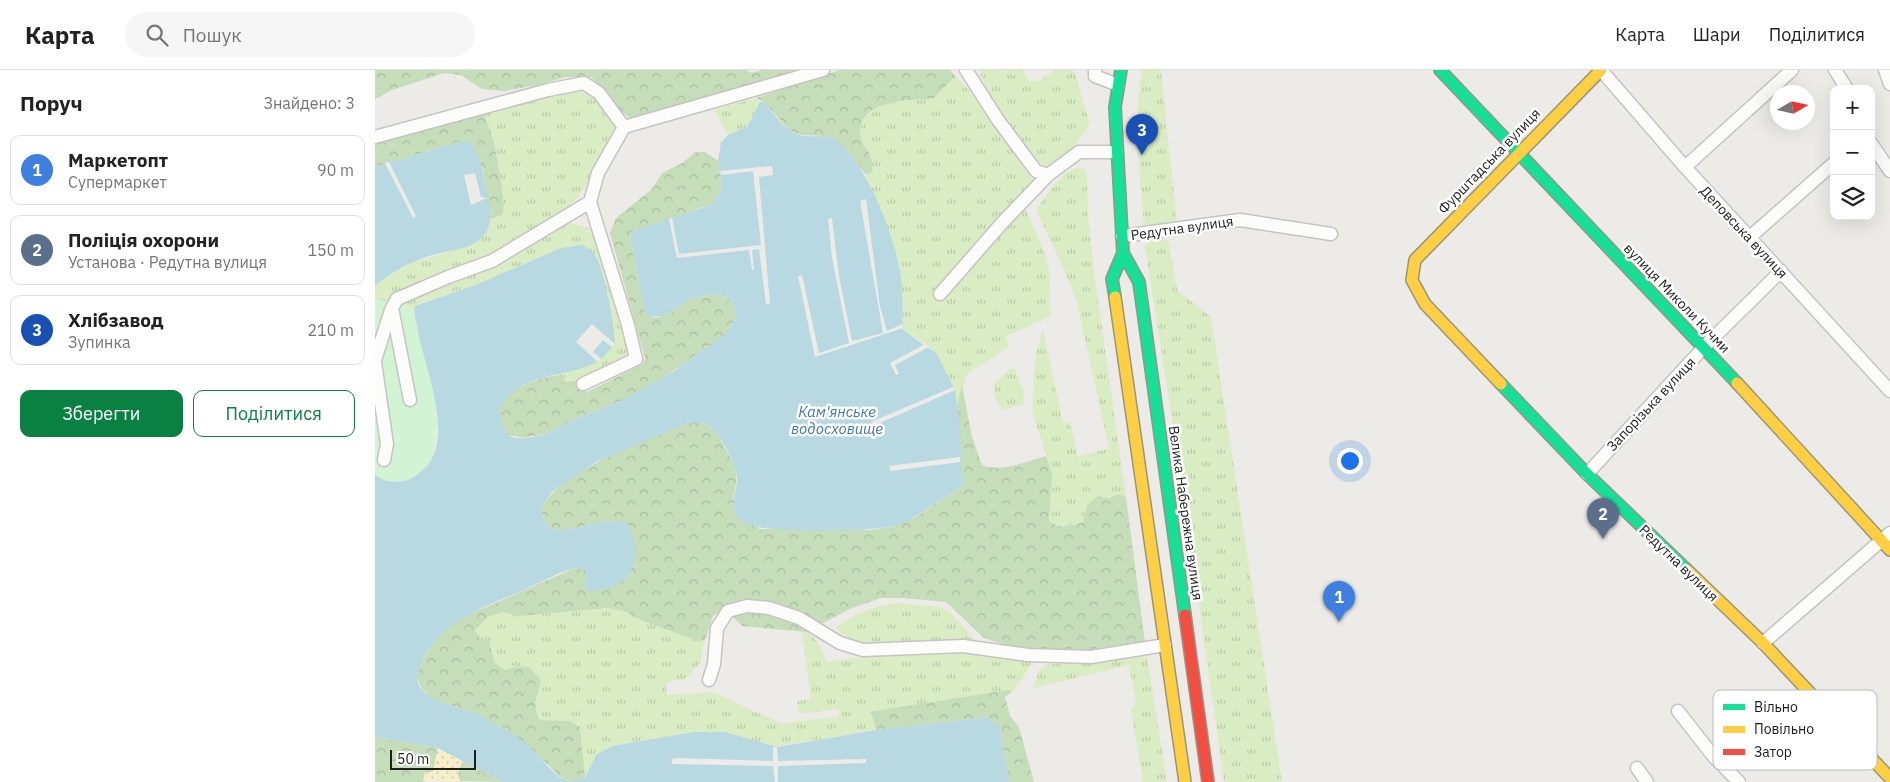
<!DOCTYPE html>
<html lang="uk">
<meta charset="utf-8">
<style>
body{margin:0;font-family:"IBM Plex Sans",sans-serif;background:#f6f6f6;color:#222}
.controls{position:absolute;right:15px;top:15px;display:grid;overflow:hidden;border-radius:10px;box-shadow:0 5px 20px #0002}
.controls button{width:45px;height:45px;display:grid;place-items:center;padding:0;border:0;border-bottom:1px solid #e0e0e0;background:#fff;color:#222;font:25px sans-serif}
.compass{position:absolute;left:1395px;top:15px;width:45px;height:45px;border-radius:50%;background:#fff;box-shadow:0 5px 20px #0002;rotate:81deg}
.scale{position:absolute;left:15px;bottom:12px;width:86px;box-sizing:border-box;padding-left:5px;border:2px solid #1e1e1e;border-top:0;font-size:14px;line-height:18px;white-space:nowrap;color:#1e1e1e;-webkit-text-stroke:4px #fff;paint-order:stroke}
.you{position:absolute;left:974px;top:390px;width:18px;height:18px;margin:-12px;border:4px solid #fff;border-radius:50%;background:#1a73e8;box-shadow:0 0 0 8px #1a73e833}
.badge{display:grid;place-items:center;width:32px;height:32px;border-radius:50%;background:#0b8043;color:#fff;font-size:16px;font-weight:700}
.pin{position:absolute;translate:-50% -41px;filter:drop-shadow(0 1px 2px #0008)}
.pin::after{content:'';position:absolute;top:26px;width:18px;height:15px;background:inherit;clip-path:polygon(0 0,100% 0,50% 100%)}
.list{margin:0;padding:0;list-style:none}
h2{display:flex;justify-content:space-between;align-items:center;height:65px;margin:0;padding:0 20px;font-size:21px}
h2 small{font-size:16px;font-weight:400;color:#767676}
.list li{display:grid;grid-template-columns:32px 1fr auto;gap:15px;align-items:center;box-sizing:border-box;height:70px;margin:0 10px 10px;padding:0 10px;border:1px solid #e0e0e0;border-radius:10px}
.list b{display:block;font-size:19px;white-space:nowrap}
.list p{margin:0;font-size:16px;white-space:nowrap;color:#767676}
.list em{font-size:16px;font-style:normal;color:#767676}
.actions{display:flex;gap:10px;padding:15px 20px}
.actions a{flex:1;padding:11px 0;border:1px solid #0b8043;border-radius:10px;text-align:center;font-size:18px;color:#0b8043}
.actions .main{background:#0b8043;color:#fff}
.icon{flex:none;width:28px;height:28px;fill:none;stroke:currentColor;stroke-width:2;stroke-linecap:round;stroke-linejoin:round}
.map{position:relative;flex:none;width:1515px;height:712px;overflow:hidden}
header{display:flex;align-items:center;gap:30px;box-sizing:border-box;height:70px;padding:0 25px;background:#fff;border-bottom:1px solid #e0e0e0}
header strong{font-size:24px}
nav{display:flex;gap:28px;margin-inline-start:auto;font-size:18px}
.search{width:350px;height:45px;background:#f6f6f6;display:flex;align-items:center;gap:12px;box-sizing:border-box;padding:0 18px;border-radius:28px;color:#767676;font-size:19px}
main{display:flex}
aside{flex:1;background:#fff}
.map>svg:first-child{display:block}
.grass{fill:url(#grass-tufts)}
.forest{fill:url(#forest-crowns)}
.sand{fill:url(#sand-dots)}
.park{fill:#d3f4d4}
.water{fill:#b8d9e2}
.pier{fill:#edebe7}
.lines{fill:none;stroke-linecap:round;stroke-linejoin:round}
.street-casing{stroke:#c5c4c3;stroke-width:15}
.fast-casing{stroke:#96977e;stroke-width:14}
.slow-casing{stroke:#96977e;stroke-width:14}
.jam-casing{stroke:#96977e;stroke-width:14}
.street{stroke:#fcfcfb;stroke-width:12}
.fast{stroke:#16e098;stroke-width:11}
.slow{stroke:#ffcf43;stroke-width:11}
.jam{stroke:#f24e42;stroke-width:11}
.labels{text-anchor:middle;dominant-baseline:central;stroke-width:5;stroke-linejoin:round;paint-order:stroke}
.street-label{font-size:14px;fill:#1e1e1e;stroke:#fff}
.water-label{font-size:15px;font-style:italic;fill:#4276ab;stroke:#fff}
.key{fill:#fff;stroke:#bcbcbc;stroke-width:1}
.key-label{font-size:14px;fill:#1e1e1e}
</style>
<header>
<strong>Карта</strong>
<div class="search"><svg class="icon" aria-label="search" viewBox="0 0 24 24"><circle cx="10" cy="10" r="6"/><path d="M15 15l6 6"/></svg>Пошук</div>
<nav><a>Карта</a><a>Шари</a><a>Поділитися</a></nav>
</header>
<main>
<aside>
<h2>Поруч<small>Знайдено: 3</small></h2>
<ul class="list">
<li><span class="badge" style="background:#3f7fe0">1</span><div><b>Маркетопт</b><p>Супермаркет</p></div><em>90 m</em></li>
<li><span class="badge" style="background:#5c6f8a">2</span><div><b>Поліція охорони</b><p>Установа · Редутна вулиця</p></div><em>150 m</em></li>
<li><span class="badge" style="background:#1a4fb4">3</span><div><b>Хлібзавод</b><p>Зупинка</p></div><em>210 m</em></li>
</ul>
<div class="actions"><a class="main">Зберегти</a><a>Поділитися</a></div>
</aside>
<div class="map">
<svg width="1515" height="712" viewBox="0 0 1515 712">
<defs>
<pattern id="grass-tufts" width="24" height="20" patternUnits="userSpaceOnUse" patternTransform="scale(1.25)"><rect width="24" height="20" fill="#d9ecc4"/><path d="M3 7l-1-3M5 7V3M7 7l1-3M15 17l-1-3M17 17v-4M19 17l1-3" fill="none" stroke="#bacaa8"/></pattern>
<pattern id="forest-crowns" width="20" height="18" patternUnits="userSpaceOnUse" patternTransform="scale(1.25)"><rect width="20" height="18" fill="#c6ddba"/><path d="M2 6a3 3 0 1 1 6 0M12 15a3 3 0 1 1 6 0" fill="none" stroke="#aabd9f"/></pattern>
<pattern id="sand-dots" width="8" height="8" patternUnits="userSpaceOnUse" patternTransform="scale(1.25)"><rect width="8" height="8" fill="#f7eeca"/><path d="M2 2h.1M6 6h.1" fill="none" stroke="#d3ccad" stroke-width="1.8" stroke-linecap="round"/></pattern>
</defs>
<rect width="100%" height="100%" fill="#edebe7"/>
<!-- grass -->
<path class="grass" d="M605,0h42l8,11h9l16,-11h16l4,3 14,49 -1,6 -25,33 -17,5 -9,-5c-15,-21 -54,-66 -57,-91z
M767,0h19l16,154 -33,4c-4,-53 -11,-106 -2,-158z
M580,6l13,13 66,93 -13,15c9,27 27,53 29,82 1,12 -3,22 1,34l-2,4 -44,20 5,9 -43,28 -10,32c-3,-17 -19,-53 -33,-63 -7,-5 -15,-7 -21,-13l-1,-42 -5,-29 -31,-84 7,-4c-1,-5 -1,-11 -3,-16 -2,-6 -8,-10 -9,-17 -6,-39 48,-36 73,-40z
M202,20c24,7 26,16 38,37l-1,8c-15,25 -27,56 -49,76l1,11 23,6 5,5 36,117c-13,18 -43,29 -64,32l-9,-7 41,-13 8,-9 -45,-105 -83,36 -57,19 -7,5 -39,-9v-13l12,-10 27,-14 38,-11 34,-19 4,-13 12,-4 2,-11c-3,-20 -9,-81 -24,-91z
M381,28l4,4 -13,25 -19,8 -14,-25z
M700,98h8l4,7 1,41 7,63 31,218 -7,-3 -32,11 -4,17c-13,4 -22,8 -34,-1l3,-47 -20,-64 4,-58 7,-23 20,94 7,-1 8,35 31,-9 -32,-145 -11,-29 -30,-64c0,-2 26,-34 28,-36 3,-2 8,-4 11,-6z
M788,168l6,4 8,48 34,27 71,465h-58l-46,-325 -33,-211 4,-6z
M640,298l9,26 -1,10 -20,6c-7,-8 -10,-17 -9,-27l16,-14z
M523,533l43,4 9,5 25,28 -10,3 -96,4 -19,-8 -15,-11c20,-15 38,-22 63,-25z
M234,538c30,7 59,23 89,33l7,-1 -5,23 -15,16 -14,2 -5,4 1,10 46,-3 69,32 57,-8 -1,-7 -39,5 -2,-13 14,-2 -9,-68c14,2 20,20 25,31 67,-11 139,-13 206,-3l-10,19 -11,14 -4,-2 -139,23 4,4 3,13 -103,17 -48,-15h-31l-82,14 -16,9 -11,23 -5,-51 -10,-6 -31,-1 -4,-16 6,-24 -23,-14 -13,4 -10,-7 -6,-21 -10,-5 -4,-7 13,-13 15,-5 17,4z
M772,586l20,126h-24l-12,-72 5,-7 -7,-38 -95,23 4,-16 8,-8 45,-1z"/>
<!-- forest -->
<path class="forest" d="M0,0h372l4,3 11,-3h44l-157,45 -19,3c-16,-11 -25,-28 -39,-41h-25l-28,8 -34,6 -22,-2 -21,-14 -17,-2 -52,17 -17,9z
M465,0h110l5,6 -21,22c-24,3 -80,1 -73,40 1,7 7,11 9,17 2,5 2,11 3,16l-7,4 -19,-25 -23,-14 -23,-1 -12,-5 -25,-28 -8,-4z
M105,43c15,10 21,71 24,91l-2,11 -12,4 -7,-50 -24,-27 -84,25v-25z
M321,82h9l13,9 4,28 -9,14 -83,32 15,78 10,5 8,-2 28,-17 22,-5 14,3 5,5 4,15 -8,15 -24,18 -51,34 -32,17 -48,19 -26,14 -25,4 -17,-4c-22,-39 23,-54 52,-59l9,7 12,-2 5,11 4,1 56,-28 2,-6 -35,-125 6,-15 36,-29 10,-16 20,-10z
M587,316l10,51 10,28c19,8 46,-4 64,-9l6,18 -3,47c12,9 21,5 34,1l4,-17 11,-9 11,2 10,-4 7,3 19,146 -52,9 -39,1 -52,-9 -18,-6 -38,-36 -44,-4h-21l-29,10 -46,24 -64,-6 -9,-9 -14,-5 -6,4 -8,24 -7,1 -55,-20 -17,-9 -17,-4 -89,8 -17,-4 -15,5 -13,13 4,7 10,5 6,21 10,7 13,-4 11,1 12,13 -6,24 4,16 31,1 10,6 5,51 -11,3 -8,-1 -7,-4 -26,-26 -32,-23 -29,-14 -38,-13 -12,-11 -5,-12 4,-14 9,-16 11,-14 22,-16 112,-49 10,2 2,4 -3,12 4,5 3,-67c-22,8 -47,14 -50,-17 10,-13 19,-22 32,-31 17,-12 109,-56 126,-54 13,3 20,15 26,26 12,20 14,27 8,50l26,31 111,1 21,-3 23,-9 49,-33 -6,-79z
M633,620l4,2 -7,5 5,19 9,11 15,55h-25l-10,-55 -12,-10 -111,13 -3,-13 -4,-5z
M0,667l63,11 -5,23 -8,2 -2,7 3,2h-51z
M87,691l39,20 2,1 -43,-1 -2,-6z"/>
<!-- sand -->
<path class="sand" d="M63,678l24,13 -4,14 2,6 3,1 -40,-2 2,-7 8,-2z"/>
<!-- park -->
<path class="park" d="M0,229l39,9c8,41 54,160 -11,173 -10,2 -20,1 -28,-7z"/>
<!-- water -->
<path class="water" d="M385,32h4c11,13 20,28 36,33 13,4 26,-3 37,6 32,24 63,108 65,147 1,14 0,28 1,42l34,24 18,36 4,29 4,66c-3,3 -56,37 -61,39 -21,8 -144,11 -160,-2 -15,-12 -6,-27 -5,-42 1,-14 -18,-48 -30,-55 -8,-4 -14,-2 -22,-1l-89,38 -44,30 -11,15c4,41 44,15 68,14 6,-1 13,2 19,4 12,21 11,53 -17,62 -7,3 -16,3 -23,4l-4,-5 3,-12 -2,-4 -10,-2c-19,5 -37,16 -56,24 -39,17 -90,34 -101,82 -6,24 38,33 53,38 10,4 19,9 28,14 12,6 24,15 34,24 10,9 19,25 33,30 7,2 13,-1 19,-2l11,-23 16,-9 82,-14h31l52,15 99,-17 111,-13 12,9 10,56h-506l-65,-34 -63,-11v-263c9,9 20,9 32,6 6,-1 14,-8 18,-12 30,-31 0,-100 -7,-136 -1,-8 -5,-19 -3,-26l63,-22 83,-36 21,-3c3,2 8,4 10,6 13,15 22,73 23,93 -6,6 -12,16 -20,19 -35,17 -73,7 -95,45 1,36 18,33 47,26l26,-14 48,-19 53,-30 54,-39 8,-15 -4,-15 -5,-5 -14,-3 -22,5 -28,17 -14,1 -4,-4 -15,-78 2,-4 67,-22 14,-6 9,-14 -4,-28 3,-19 7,-7 19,-8z
M84,72h10c12,11 14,32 17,47 1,9 5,21 4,31 -3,29 -36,29 -58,35 -20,6 -41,17 -57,31v-119z"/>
<!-- pier -->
<path class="pier" d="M14,92l27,54 -3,2 -28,-55z
M397,96l1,9 -14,2 11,127h-4l-7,-55 -7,1 2,20h-2l-3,-20 -72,8 -8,-39 3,-1 7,36 82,-9 -8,-74 -32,4 -1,-4z
M100,103l6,24 6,1 -16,7 -7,-30z
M491,129l14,107 7,25 15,-7 1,4 -88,29 -17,-81 4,-1 17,78 30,-10 -17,-85 -4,-39 4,-1 7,58 13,65 31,-8 -23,-132z
M217,254l23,20 -3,3 -9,-7 -10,12 8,7 -3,3 -22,-20z
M550,274l4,3 -34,18 4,9 -3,1 -6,-12z
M578,317l2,3 -82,36 -2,-4z
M585,387v5l-70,9 -1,-5z
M398,677h4l1,14 88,-2v4l-88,3v16h-3l-2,-16 -101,-2v-5l5,-1 96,3z"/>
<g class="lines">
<defs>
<path id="street" d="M591,0l32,50 38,51 12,4 31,-23h38
M720,0v6l23,9
M1226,0l84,97 205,224
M1460,0l12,19
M1510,0l5,14
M0,67l173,-47 36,-7 15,10 25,34
M1496,73l19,28
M1310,97l107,-97
M747,166l118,-16 91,14
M1375,167l84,-74
M565,224l62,-71 46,-48
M0,290l16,-50
M0,292l12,82 -3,16
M208,314l53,-25 -8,-34 -38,-123 8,-29 26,-46 199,-57
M35,330l-18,-92 5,-9 51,-22 44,-16 98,-59
M1212,404l117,-127 77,-76
M1388,573l127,-110
M334,610l5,-16 3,-36 11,-17 19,-5 22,2 30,10 41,25 23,7 100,-4 65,9 63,2 74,-12
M1303,641l36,46 25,25
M1262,698l10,14"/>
<path id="fast" d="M1065,0l297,313
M748,183l16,29 46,333
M740,227l-3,-18 11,-26 -8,-146 6,-37
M1126,314l86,90 100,96"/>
<path id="slow" d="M740,227l70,485
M1362,313l153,167
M1126,314l-76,-80 -13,-24 3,-20 186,-190
M1312,500l76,73 127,135"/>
<path id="jam" d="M810,545l23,167"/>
</defs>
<!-- street casing -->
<use href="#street" class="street-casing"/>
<!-- fast casing -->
<use href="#fast" class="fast-casing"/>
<!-- slow casing -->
<use href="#slow" class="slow-casing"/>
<!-- jam casing -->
<use href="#jam" class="jam-casing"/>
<!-- street -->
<use href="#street" class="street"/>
<!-- fast -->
<use href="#fast" class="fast"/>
<!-- slow -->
<use href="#slow" class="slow"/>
<!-- jam -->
<use href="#jam" class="jam"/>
</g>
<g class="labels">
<!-- street labels -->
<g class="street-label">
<text transform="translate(1114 91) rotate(-46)">Фурштадська вулиця</text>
<text transform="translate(807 158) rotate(-8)">Редутна вулиця</text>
<text transform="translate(1369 162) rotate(47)">Деповська вулиця</text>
<text transform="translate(1302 228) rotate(46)">вулиця Миколи Кучми</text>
<text transform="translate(1276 334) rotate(-47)">Запорізька вулиця</text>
<text transform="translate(811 443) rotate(82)">Велика Набережна вулиця</text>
<text transform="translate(1304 493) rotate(44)">Редутна вулиця</text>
</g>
<!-- water labels -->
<g class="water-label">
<text x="462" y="341">Кам'янське<tspan x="462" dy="17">водосховище</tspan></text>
</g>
</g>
<!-- legend -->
<rect x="1338" y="620" width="164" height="80" rx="8" class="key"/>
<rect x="1348" y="634" width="22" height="6" fill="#16e098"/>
<rect x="1348" y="656" width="22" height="7" fill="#ffcf43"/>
<rect x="1348" y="679" width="22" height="6" fill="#f24e42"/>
<g class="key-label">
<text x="1379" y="642">Вільно</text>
<text x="1379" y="664">Повільно</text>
<text x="1379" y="687">Затор</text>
</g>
</svg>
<div class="controls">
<button>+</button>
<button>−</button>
<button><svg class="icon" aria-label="layers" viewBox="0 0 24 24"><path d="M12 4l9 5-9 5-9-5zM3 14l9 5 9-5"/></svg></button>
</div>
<svg class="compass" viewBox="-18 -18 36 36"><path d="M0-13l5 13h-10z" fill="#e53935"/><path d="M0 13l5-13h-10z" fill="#767676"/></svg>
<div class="scale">50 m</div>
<div class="you"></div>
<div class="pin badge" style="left:964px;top:552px;background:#3f7fe0">1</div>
<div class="pin badge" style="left:1228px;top:469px;background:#5c6f8a">2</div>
<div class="pin badge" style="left:767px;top:85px;background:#1a4fb4">3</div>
</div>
</main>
